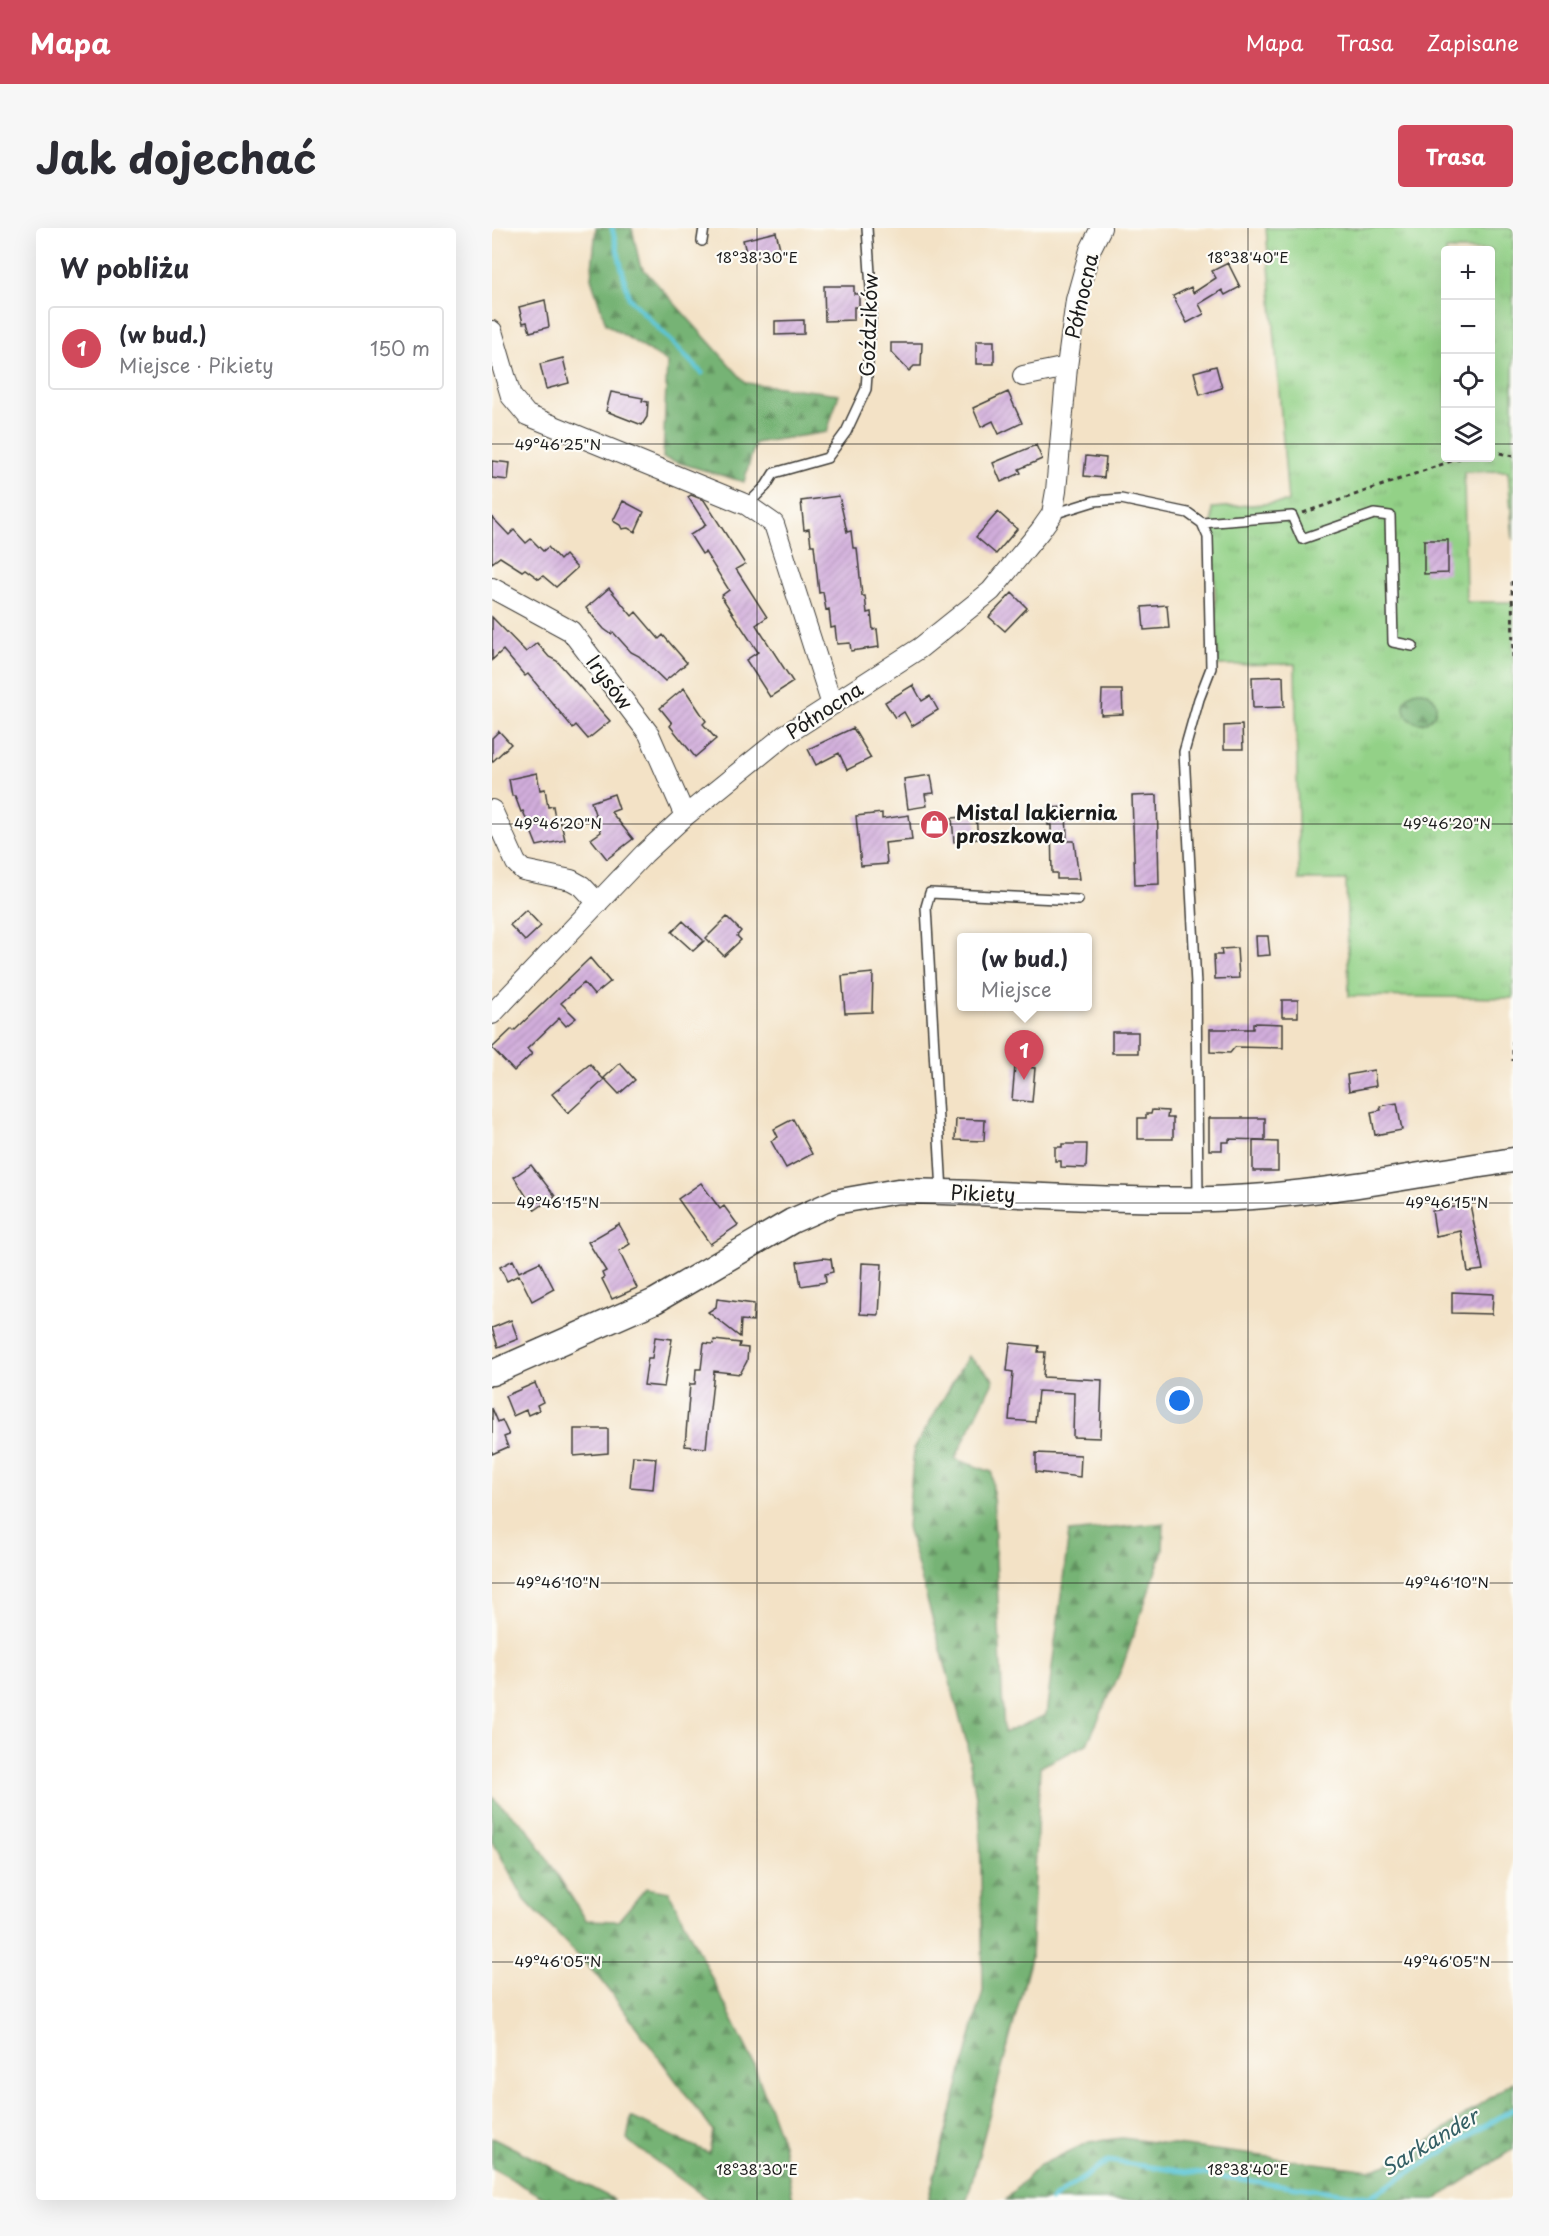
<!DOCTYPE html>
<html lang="pl">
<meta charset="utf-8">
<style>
body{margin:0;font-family:"Playpen Sans",sans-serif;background:#f7f7f7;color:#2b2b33}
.controls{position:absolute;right:18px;top:18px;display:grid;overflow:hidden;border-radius:6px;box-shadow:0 6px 24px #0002}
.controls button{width:54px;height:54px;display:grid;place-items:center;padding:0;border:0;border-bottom:2px solid #e1e1e2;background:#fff;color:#2b2b33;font:30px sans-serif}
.you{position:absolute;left:688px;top:1173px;width:21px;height:21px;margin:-15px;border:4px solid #fff;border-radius:50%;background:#1a73e8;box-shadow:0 0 0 9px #1a73e833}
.badge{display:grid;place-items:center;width:39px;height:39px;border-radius:50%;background:#d1495b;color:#fff;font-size:20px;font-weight:700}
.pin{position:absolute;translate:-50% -50px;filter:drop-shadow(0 2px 3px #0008)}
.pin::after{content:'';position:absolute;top:32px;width:21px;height:18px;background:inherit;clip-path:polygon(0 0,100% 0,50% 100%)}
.popup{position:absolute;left:465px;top:705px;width:135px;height:78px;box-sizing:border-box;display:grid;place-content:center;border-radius:6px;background:#fff;filter:drop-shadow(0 2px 4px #0005);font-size:20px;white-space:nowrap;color:#7c7c81}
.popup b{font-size:22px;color:#2b2b33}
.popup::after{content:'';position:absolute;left:50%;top:100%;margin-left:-12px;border:12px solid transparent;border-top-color:#fff}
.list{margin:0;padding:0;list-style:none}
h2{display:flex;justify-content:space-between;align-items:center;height:78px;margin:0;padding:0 24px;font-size:26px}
h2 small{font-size:20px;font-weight:400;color:#7c7c81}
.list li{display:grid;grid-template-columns:39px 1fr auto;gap:18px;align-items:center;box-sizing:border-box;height:84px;margin:0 12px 12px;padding:0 12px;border:2px solid #e1e1e2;border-radius:6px}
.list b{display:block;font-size:22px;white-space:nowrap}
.list p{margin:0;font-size:20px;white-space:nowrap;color:#7c7c81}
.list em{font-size:20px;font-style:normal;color:#7c7c81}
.icon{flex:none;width:33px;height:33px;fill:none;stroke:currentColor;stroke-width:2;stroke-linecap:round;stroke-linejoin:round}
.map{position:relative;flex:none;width:1021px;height:1972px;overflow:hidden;border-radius:6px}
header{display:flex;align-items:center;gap:36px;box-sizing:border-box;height:84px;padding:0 30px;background:#d1495b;color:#fff}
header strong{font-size:28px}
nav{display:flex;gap:33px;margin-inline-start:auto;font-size:21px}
.intro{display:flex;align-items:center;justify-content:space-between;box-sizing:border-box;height:144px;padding:0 36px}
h1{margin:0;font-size:42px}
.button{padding:15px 27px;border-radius:6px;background:#d1495b;color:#fff;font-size:21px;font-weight:700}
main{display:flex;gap:36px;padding:0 36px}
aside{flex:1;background:#fff;border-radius:6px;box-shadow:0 6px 24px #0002}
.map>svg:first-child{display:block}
.grass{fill:url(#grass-tufts);stroke:#587652;stroke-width:1.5;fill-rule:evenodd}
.forest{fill:url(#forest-firs);stroke:#496848;stroke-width:1.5}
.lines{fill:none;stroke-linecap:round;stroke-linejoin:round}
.stream{stroke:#5ac5d5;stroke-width:5}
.building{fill:url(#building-hatch)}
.service-casing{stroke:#3c3a36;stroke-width:12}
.minor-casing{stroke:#3c3a36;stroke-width:22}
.tertiary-casing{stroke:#3c3a36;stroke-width:27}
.path{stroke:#3c3a36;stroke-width:3;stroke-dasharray:4.5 4.5;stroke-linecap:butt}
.service{stroke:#fff;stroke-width:9}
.minor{stroke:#fff;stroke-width:20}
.tertiary{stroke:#fff;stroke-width:24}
.ticks{fill:none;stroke:#1c1c1c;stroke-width:1.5;stroke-opacity:0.45}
.labels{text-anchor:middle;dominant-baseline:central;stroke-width:4.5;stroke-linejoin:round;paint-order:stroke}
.street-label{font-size:20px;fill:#1c1c1c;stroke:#fdfcf7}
.poi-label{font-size:20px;font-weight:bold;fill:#1c1c1c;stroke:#fdfcf7;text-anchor:start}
.water-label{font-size:21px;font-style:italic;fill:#356066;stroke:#fdfcf7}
.ticks-label{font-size:15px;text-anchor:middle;fill:#1c1c1c;stroke:#fdfcf7;stroke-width:4.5;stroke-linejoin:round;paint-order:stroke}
</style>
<header>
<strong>Mapa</strong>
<nav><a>Mapa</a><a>Trasa</a><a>Zapisane</a></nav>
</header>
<div class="intro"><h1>Jak dojechać</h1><a class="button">Trasa</a></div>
<main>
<aside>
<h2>W pobliżu<small></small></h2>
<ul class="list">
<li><span class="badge">1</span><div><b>(w bud.)</b><p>Miejsce · Pikiety</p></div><em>150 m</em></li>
</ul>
</aside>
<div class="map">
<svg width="1021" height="1972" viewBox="0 0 1021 1972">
<defs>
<pattern id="grass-tufts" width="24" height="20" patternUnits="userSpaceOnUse" patternTransform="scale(1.5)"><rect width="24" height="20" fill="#93d187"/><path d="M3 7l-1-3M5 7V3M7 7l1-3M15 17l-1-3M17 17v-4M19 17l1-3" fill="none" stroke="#7eb374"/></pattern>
<pattern id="forest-firs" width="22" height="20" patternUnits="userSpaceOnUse" patternTransform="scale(1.5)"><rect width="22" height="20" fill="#76b374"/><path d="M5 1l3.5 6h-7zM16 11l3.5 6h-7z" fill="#60915e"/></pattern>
<pattern id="building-hatch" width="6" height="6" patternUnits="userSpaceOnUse" patternTransform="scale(1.5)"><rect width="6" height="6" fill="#d1addb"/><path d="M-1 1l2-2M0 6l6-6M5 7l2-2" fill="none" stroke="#b394bb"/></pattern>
</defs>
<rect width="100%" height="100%" fill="#fdfcf7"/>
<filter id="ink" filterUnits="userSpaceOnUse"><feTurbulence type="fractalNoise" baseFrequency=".0167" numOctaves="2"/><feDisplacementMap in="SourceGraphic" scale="12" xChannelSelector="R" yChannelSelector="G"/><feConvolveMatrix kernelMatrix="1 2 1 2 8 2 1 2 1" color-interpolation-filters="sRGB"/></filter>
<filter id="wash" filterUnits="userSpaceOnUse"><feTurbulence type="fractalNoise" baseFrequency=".008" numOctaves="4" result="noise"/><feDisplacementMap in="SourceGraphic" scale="24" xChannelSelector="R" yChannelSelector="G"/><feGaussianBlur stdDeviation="1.35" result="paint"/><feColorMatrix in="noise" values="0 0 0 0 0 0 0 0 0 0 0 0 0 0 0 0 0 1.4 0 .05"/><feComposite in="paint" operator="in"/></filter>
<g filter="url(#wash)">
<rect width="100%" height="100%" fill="#f3e2c6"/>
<!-- grass -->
<path class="grass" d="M774,0h247v312l-5,-69 -44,1 2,130h47v396l-164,-2 -3,-116h-47l-4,-216 -77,1 -6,-157 76,-6zM954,22h45v208h-45z"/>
<!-- forest -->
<path class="forest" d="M104,0h36l8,37 106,118 93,11 -12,38 -72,11 -11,39 -81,-24 4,-96 -61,-38 -15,-46z
M912 479a16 16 0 1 1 32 0a16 16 0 1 1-32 0Z
M476,1128l26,23 -39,80 37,13 12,261 42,-18 23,-183 95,-9 -1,27 -41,118 -35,76 -47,23 -9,191 -64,242h-39l55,-209 -3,-171 -14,-80 -59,-213 7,-78z
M0,1569l37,33 57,90 32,1 28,-33 23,4 82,165 32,87 10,56h-84l-82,-60 4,-23 78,36 4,-22 -110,-149 -78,-82 -33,-60z
M1021,1854v67l-78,51h-429l32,-34 51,-24 33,-4 248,32 34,-12z
M0,1909l123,63h-67l-56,-32z"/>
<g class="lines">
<!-- stream -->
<path class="stream" d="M120,0l17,70 73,75
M559,1972l57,-39 261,36 144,-88"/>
</g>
<g id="blocks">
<!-- building -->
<path class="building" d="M284,4l5,20 -33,8 -5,-20z
M736,35l12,24 -15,8 -3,-5 -23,14 5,10 -17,9 -14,-27 18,-9 2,6 23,-15 -4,-7z
M332,58h30v8h5v13h-5v13l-29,1z
M53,72l4,27 -19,5 -3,-10 -4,1 -4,-16z
M312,92v14l-29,1v-14z
M484,113h18v23h-18z
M399,115h31l-1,23h-7l-5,5 -18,-19z
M71,130l6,25 -23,6 -6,-25z
M724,138l6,22 -22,7 -6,-23z
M119,164l32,6 -1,3 6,1 -1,15 -5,8 -36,-14z
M516,164l14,31 -23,11 -6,-13 -12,6 -8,-19z
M544,217l6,14 -23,10 2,4 -20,9 -8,-19z
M594,228l20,2 -2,20 -20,-2z
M0,233l18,2 -2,17 -16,-2z
M199,267l13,5 41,64 -9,5 31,48 -11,8 37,57 -23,15 -24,-37 12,-8 -37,-56 8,-6 -24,-38 -3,2 -12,-19 16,-10 -18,-28z
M347,268l8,36 4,-1 2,17h4l5,48h3l2,17 4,-1 2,18 4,-1 2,18 -28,4 -1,-8 -13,1 -2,-17 -4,1 -2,-19 -3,1 -3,-18 -4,1 -5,-48h-3l-2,-16 -5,1 -3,-29z
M131,273l21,11 -9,20 -7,-4 -6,1 -2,-4 -7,-4z
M506,284l19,17 -21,25 -20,-17z
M0,289l17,18 5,-5 12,13 5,-4 12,12 5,-4 12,13 5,-5 12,13 -21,19 -13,-11 -4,3 -14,-10 -3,2 -22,-14 -8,6z
M932,312h24v33l-24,1z
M117,360l23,28 4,-4 23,27 4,-4 24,28 -22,18 -26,-25 -8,-4 -18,-20 -2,2 -7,-5 -18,-21z
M520,365l15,15 -22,23 -16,-14z
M675,377l2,23 -25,2 -2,-23z
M0,389l34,35 11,-9 12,14 8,4 53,60 -22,18 -12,-14 -3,3 -45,-54 -3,2 -22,-26 -11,10z
M791,448l1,31 -31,1 -1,-31z
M421,457l9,16 8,-5 8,14 -26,16 -8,-14 -9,6 -10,-16z
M192,460l22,33 -3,3 13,15 -21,18 -25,-31 2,-3 -12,-15z
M610,462h20l1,24 -22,1z
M750,497l1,24h-19v-23z
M361,500l18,30 -24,12 -8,-17 -23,12 -8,-16z
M7,503l12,13 -19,18v-24z
M45,545l3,17 5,-1 3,18 5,-1 3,18 5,-1 4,17 -28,6 -14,-35 -2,1 -6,-16h-3l-3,-17z
M439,547l3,18 -9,1 2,12 -19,3 -4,-30z
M122,566l5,15 -8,3 22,27 -26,20 -16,-20 10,-7 -10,-30z
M665,567l2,89 -24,1 -3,-89z
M574,579l1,34h7l5,38h-22v-6h-5l-1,-48h-3l-1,-17z
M390,585v6l27,-4 3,25 -27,3 2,21 -26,2 -5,-50z
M484,588l2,23 -24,3 -2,-24z
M34,682l15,16 -16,15 -15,-16z
M235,689l14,14 -4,5 4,4 -17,16 -18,-18z
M191,693l21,20 -11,10 -21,-19z
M764,708h12l2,19 -13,1z
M745,720l2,30 -24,1 -1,-24h8l-1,-6z
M98,730l20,24 -16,13 -10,-12 -23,20 15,15 -10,8 -7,-8 -32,31 5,5 -18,17 -22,-23 20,-19 2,2z
M381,745l-1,39 -27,1 -3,-37z
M790,772h16v17h-16z
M761,795l30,1v24l-48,-1 -5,6 -20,-1v-23h43z
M620,804h26v21h-26z
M128,835l15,17 -16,14 -15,-16z
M98,836l14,16 -36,33 -16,-19z
M523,838l20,2 -3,34 -20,-2z
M882,842l2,16 -27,5 -2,-16z
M905,875l5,27 -27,5 -4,-23 10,-2 -1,-4z
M660,882l16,1 -1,7h6v21h-35v-21h8v-4h5z
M717,890h56v22l-36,-1v3h-7v8h-13z
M301,891l19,35 -26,14 -15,-27 7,-4 -4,-8z
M464,891l29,1 -1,21 -29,-1z
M761,913l25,1v29h-25z
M570,916h25l-1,24 -25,-1v-6h-6v-14h7z
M39,937l24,31 -20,14 -21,-33z
M209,955l19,26 4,-3 14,19 -28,19 -32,-45z
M978,976l13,66 -15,2 -7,-41 -25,5 -4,-25z
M127,996l11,20 -11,7 18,37 -25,11 -10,-20 2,-1 -2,-5 4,-2 -18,-29z
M331,1030l8,1 2,13 -8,2 1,8 -25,4 -4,-24z
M21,1032l6,12 21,-10 14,27 -22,12 -13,-26 -12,6 -7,-14z
M370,1035l20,1 -3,51 -19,-1z
M960,1064l41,2 -1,20 -40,-1z
M225,1071l37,5 -1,17 -12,-1 -1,17 -32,-25 8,-5z
M19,1092l7,19 -20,8 -6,-19z
M163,1109l17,2 -8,48 -20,-2 4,-27h4z
M222,1112l26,3 -1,4 9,1 -1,13 -7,13 -26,-3 -8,77 -21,-2 5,-62h5l1,-15h5l3,-26 9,1z
M518,1115l29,3 -1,6h7l-2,25 59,3 -2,58 -27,-1 1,-44 -36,-2 -3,31 -26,-2 4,-48 -6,-1z
M43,1155l8,19 -6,3 2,5 -11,5 -2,-5 -13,6 -8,-20z
M0,1180l6,14 4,-2 7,15 -5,2 4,10 -16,7z
M82,1201h34v24l-34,3z
M544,1225l45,2 -1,22 -44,-5z
M141,1228l23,2 -3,31 -23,-2z"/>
</g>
</g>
<g filter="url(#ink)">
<use href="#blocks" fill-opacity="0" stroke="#3c3a36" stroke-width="1.5"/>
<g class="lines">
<defs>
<path id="service" d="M210,13l2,-13
M255,277l19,-19 8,-13 53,-15 19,-26 20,-43 6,-85 -5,-76
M561,286l42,-13 26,-2 67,14 14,10 6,14 3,131 -12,31 -15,53 12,233 2,214
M710,295l90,-7 10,23 72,-25 16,2 3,126 20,4
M450,964l-16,-285 4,-14 148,7"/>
<path id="minor" d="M0,103l19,65 16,19 220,90 27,19 58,181
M531,148l44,-9
M0,360l79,43 78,103 36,82
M0,582l24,53 7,7 48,10 11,6 16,17
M0,786l152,-160 41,-38 100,-81 135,-87 71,-57 49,-60 12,-17 4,-23 11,-124 9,-67 14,-50 11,-22"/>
<path id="tertiary" d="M0,1145l163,-72 137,-80 43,-19 63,-11c118,1 237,14 354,6 87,-6 175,-24 261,-37"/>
</defs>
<!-- service casing -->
<use href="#service" class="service-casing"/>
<!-- minor casing -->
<use href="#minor" class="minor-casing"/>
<!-- tertiary casing -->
<use href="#tertiary" class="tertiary-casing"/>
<!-- path -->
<path class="path" d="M999,223l22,5
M811,285l157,-55
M1020,353l1,81
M1021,813v20"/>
<!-- service -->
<use href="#service" class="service"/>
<!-- minor -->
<use href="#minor" class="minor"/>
<!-- tertiary -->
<use href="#tertiary" class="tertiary"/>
</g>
</g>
<!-- ticks -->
<path class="ticks" d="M265,0v1972M756,0v1972M0,216h954M999,216h22M0,596h1021M0,975h1021M0,1355h1021M0,1734h1021"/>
<!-- icons -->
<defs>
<symbol id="shop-disc" viewBox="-11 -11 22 22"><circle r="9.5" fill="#d1495b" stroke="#fdfcf7"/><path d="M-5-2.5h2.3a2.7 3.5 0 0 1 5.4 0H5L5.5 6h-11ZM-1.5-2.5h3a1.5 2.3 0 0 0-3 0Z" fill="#fff"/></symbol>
</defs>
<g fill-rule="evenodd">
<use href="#shop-disc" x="426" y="580" width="33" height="33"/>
</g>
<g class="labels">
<!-- street labels -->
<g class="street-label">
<text transform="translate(589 68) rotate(-77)">Północna</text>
<text transform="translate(376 97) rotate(-88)">Goździków</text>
<text transform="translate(118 454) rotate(53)">Irysów</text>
<text transform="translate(332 482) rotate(-33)">Północna</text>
<text transform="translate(491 965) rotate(2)">Pikiety</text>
</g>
<!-- poi labels -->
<g class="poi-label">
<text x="464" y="584">Mistal lakiernia<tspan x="464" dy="23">proszkowa</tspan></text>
</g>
<!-- water labels -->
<g class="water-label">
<text transform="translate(937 1913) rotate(-31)">Sarkander</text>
</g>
</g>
<g class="ticks-label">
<text x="265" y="35">18°38'30"E</text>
<text x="756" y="35">18°38'40"E</text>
<text x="66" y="222">49°46'25"N</text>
<text x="66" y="601">49°46'20"N</text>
<text x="955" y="601">49°46'20"N</text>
<text x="66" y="980">49°46'15"N</text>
<text x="955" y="980">49°46'15"N</text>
<text x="66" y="1360">49°46'10"N</text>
<text x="955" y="1360">49°46'10"N</text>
<text x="66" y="1739">49°46'05"N</text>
<text x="955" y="1739">49°46'05"N</text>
<text x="265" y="1947">18°38'30"E</text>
<text x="756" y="1947">18°38'40"E</text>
</g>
</svg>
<div class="controls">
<button>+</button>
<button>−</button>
<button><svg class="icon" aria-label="locate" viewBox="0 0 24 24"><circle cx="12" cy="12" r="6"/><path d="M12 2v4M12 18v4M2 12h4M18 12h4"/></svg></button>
<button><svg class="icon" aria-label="layers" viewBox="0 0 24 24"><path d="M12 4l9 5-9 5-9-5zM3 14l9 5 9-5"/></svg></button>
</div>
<div class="you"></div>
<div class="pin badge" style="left:532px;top:852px">1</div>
<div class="popup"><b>(w bud.)</b>Miejsce</div>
</div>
</main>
